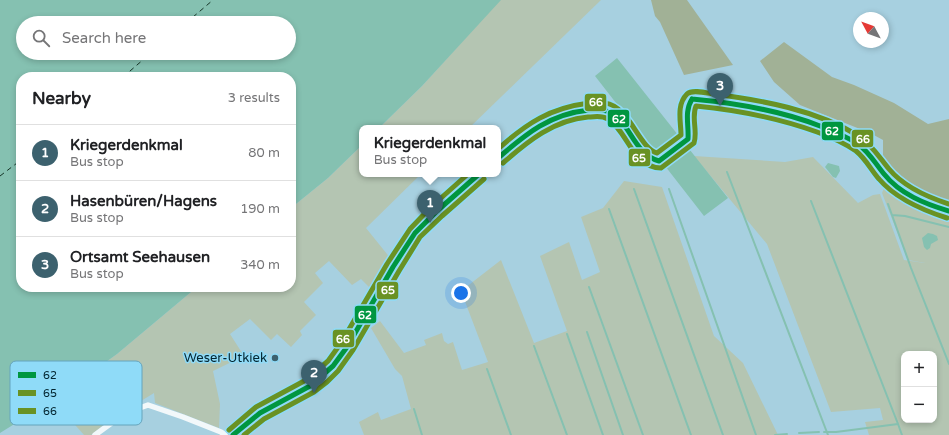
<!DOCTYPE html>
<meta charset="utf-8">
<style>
body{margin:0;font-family:"Varela Round",sans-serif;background:#f2f2f2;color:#202124}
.controls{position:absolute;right:12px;bottom:12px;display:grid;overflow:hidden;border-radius:8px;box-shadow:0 2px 6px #0003}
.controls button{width:36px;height:36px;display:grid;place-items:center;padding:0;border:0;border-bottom:1px solid #e0e0e0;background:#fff;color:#202124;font:20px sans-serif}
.compass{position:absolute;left:853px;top:12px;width:36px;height:36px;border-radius:50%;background:#fff;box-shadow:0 2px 6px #0003;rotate:311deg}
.you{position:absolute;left:461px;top:293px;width:14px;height:14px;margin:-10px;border:3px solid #fff;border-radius:50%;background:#1a73e8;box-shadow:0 0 0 6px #1a73e833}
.badge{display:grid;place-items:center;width:26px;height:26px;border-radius:50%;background:#3c616e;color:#fff;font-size:13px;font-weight:700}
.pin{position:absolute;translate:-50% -33px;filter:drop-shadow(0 1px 2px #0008)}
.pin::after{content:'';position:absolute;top:21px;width:14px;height:12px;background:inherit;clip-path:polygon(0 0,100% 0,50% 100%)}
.popup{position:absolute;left:359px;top:125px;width:142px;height:52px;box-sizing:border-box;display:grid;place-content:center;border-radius:8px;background:#fff;filter:drop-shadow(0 1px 3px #0005);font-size:13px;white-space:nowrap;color:#757577}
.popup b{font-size:15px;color:#202124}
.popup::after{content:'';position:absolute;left:50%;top:100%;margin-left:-8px;border:8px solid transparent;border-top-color:#fff}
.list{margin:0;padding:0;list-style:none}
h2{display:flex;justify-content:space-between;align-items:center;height:52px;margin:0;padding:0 16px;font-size:17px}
h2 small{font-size:13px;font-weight:400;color:#757577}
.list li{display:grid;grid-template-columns:26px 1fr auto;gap:12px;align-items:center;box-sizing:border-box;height:56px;padding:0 16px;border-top:1px solid #e0e0e0}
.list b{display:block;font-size:15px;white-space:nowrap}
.list p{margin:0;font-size:13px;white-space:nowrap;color:#757577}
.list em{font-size:13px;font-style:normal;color:#757577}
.icon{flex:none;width:22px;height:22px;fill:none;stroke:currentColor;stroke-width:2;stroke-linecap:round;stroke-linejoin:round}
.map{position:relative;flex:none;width:949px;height:435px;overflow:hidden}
.search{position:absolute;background:#fff;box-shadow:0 2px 6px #0003;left:16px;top:16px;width:280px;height:44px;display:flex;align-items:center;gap:10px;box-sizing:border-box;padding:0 14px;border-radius:22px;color:#757577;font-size:15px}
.panel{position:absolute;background:#fff;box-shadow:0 2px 6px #0003;left:16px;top:72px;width:280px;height:220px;border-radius:16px}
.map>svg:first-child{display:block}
.green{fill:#b4c5b2;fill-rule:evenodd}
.forest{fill:#a1b196}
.water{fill:#85c1b1;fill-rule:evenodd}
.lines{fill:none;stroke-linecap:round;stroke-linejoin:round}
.stream{stroke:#85c1b1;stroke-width:2}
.ferry{stroke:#153427;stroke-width:1;stroke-dasharray:5 4;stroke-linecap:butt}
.street{stroke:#f2f8fa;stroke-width:5.5}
.bus-1-casing{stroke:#8fdbf8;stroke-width:8}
.bus-2-casing{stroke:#8fdbf8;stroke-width:8}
.bus-3-casing{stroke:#8fdbf8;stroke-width:8}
.bus-1{stroke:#009640;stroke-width:5}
.bus-2{stroke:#699224;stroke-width:5}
.bus-3{stroke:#699224;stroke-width:5}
.poi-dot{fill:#3c616e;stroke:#8fdbf8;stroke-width:1.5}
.labels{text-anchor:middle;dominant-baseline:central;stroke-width:3;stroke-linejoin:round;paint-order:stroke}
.poi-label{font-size:13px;fill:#032530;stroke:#8fdbf8;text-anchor:end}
.key{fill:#8fdbf8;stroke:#65a4bc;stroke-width:1}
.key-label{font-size:11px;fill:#032530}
.line-badge{stroke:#8fdbf8;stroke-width:1.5}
.badge-label{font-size:11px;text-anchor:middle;font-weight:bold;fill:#fff}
</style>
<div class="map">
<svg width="949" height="435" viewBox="0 0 949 435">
<rect width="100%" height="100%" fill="#a7d0e0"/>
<!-- green -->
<path class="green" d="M500,0h101l-132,128h-90l43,-42z
M362,145v29h59l-55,54 25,31 -19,31 -11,-11 -9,6 -23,-24 -14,12 8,10 -19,19 12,13 -16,16 2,4 -11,12 -14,-13 -6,6 -21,-21 -20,15 14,22 -31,15 7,33 -1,24 -64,-25 -1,-10 -47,29 -16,13h-7l-31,-35 64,-46 80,-67h94v-79l37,-30z
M694,156l91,6 28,-5 45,46 15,-8 7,-1 24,66 21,3 -17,-3 -26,-67 5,-12 36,25 26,9v220h-80l-4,-13 18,-2 -3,-12 -49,4 -64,-168zM904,354h30v66h-30z
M624,181l38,6 52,149 29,27 35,72h-414l-5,-13 19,-10 3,8 30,-11 -9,-33 -7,-7 -24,-41 9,-7 24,32 22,-8 -2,-5 18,-7 2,8 4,3 5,-2 9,28 26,-8 -27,-71 40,-31 33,83 33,-12 -27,-75 29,-14 13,38 18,-8 -19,-55 22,-9z"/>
<!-- forest -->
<path class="forest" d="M651,0h36l46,65 -49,10 -24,-53 -5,-6z
M784,42l48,35 22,8 40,18 34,21 21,-5v88l-18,-4 -32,-19 -12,-12 -4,-10v-22l-13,-7 -70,-28 -26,-23 -14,-21z"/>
<!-- water -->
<path class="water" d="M0,0h501l-79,86 -43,42h-17v17l-34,33 -37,30v-131h-270v210h176l-80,67 -64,46 -53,33zM23,23h266v30h-266z
M617,58l111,140 -24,18 -109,-140z
M828,163l11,3 1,5 -4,7 -3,-1 -8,-10z
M928,233l5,1 4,2 1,4 -7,4 -1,4 -3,2 -3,-3 -2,-9z"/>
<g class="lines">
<!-- stream -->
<path class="stream" d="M727,172l101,263
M634,189l89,246
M669,189l87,246
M811,201l87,223
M888,204l23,64 38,96
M609,209l82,226
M892,215l13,1 44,11
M589,287l54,148
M587,332l36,103
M567,334l36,101
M534,346l33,89
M487,369l24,66
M414,409l8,26
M824,432h12l62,-8 4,11
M799,433l20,-1
M775,435l12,-1"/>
<!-- ferry -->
<path class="ferry" d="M186,23l27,-23
M123,77l28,-24
M0,176l21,-16"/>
<!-- street -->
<path class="street" d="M498,158c26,-23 56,-48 93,-48 4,-1 11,-2 15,0 22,7 32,51 53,51l29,-22c2,-13 -6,-28 4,-40 48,4 92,12 136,30 10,4 21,9 30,15 12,8 18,19 26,30 16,19 42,31 65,37
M95,435l22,-16 17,-9 14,-5 35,12 38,15 4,3
M233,435l27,-22 50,-27 13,-10 10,-10 14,-19 46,-80 22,-34 22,-22 42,-37"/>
<defs>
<path id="bus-1" d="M692,99c44,4 87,11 128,27 13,5 26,10 38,18 11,8 17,19 26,30 16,20 41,30 65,37
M498,158c29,-25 52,-44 91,-48 15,-1 22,0 33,12 11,14 18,34 37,39l29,-22c1,-14 -4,-27 4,-40
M233,435l27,-22 50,-27 23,-20 14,-19 46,-80 22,-34 22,-22 42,-37"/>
<path id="bus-2" d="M503,163c25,-22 51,-43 85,-46 8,0 13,-2 20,2 20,13 25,49 53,49l33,-25c4,-12 -3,-25 2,-37 41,4 82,12 121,26 14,5 27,11 39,19 10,8 15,19 23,28 17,20 43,31 68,39
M244,435l20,-16 50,-27 13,-10 11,-11 15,-21 46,-79 21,-34 22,-21 42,-37"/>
<path id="bus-3" d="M498,149c29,-26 52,-41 91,-46 16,-2 26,0 37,14 9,10 19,33 31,36l24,-18c0,-13 -5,-30 6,-41 5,-5 20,-1 26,0 49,6 103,16 146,42 13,9 20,21 30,33 15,18 38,28 60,35
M229,430l27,-23 50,-27 22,-19 13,-18 46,-79 23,-35 22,-23 36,-32"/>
</defs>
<!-- bus-1 casing -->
<use href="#bus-1" class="bus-1-casing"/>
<!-- bus-2 casing -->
<use href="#bus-2" class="bus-2-casing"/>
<!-- bus-3 casing -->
<use href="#bus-3" class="bus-3-casing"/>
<!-- bus-1 -->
<use href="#bus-1" class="bus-1"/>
<!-- bus-2 -->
<use href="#bus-2" class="bus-2"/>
<!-- bus-3 -->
<use href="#bus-3" class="bus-3"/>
</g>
<!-- markers -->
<circle class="poi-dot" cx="275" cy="358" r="4"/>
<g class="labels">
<!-- poi labels -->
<g class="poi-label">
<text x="267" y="358">Weser-Utkiek</text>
</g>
</g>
<!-- legend -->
<rect x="10" y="361" width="132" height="64" rx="6" class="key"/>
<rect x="18" y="372" width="18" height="6" fill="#009640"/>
<rect x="18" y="390" width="18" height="6" fill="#699224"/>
<rect x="18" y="408" width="18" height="6" fill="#699224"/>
<g class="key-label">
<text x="43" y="379">62</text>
<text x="43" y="397">65</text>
<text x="43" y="415">66</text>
</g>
<g class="line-badge">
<rect x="584" y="93" width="23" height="19" rx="4" fill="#699224"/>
<rect x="607" y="109" width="23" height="19" rx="4" fill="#009640"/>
<rect x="821" y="121" width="23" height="20" rx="4" fill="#009640"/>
<rect x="851" y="129" width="23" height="19" rx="4" fill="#699224"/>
<rect x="628" y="148" width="23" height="19" rx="4" fill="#699224"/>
<rect x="376" y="281" width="23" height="19" rx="4" fill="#699224"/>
<rect x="354" y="305" width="23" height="19" rx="4" fill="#009640"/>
<rect x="332" y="329" width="23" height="19" rx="4" fill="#699224"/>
</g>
<g class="badge-label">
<text x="596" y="106">66</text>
<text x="619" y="123">62</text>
<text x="832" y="135">62</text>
<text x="863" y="143">66</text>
<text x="639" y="162">65</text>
<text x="388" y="294">65</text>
<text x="365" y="319">62</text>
<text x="343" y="343">66</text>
</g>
</svg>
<div class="controls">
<button>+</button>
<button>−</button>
</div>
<svg class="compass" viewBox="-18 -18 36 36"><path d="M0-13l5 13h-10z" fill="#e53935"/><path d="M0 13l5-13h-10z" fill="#757577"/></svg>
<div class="you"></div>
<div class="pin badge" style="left:430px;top:223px">1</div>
<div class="popup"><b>Kriegerdenkmal</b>Bus stop</div>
<div class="pin badge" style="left:314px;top:393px">2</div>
<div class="pin badge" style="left:720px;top:106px">3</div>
<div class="search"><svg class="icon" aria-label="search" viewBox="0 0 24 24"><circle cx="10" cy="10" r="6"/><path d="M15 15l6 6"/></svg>Search here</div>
<section class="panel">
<h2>Nearby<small>3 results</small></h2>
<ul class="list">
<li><span class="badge">1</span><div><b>Kriegerdenkmal</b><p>Bus stop</p></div><em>80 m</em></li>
<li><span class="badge">2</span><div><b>Hasenbüren/Hagens</b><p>Bus stop</p></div><em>190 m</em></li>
<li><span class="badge">3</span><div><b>Ortsamt Seehausen</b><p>Bus stop</p></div><em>340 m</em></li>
</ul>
</section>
</div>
